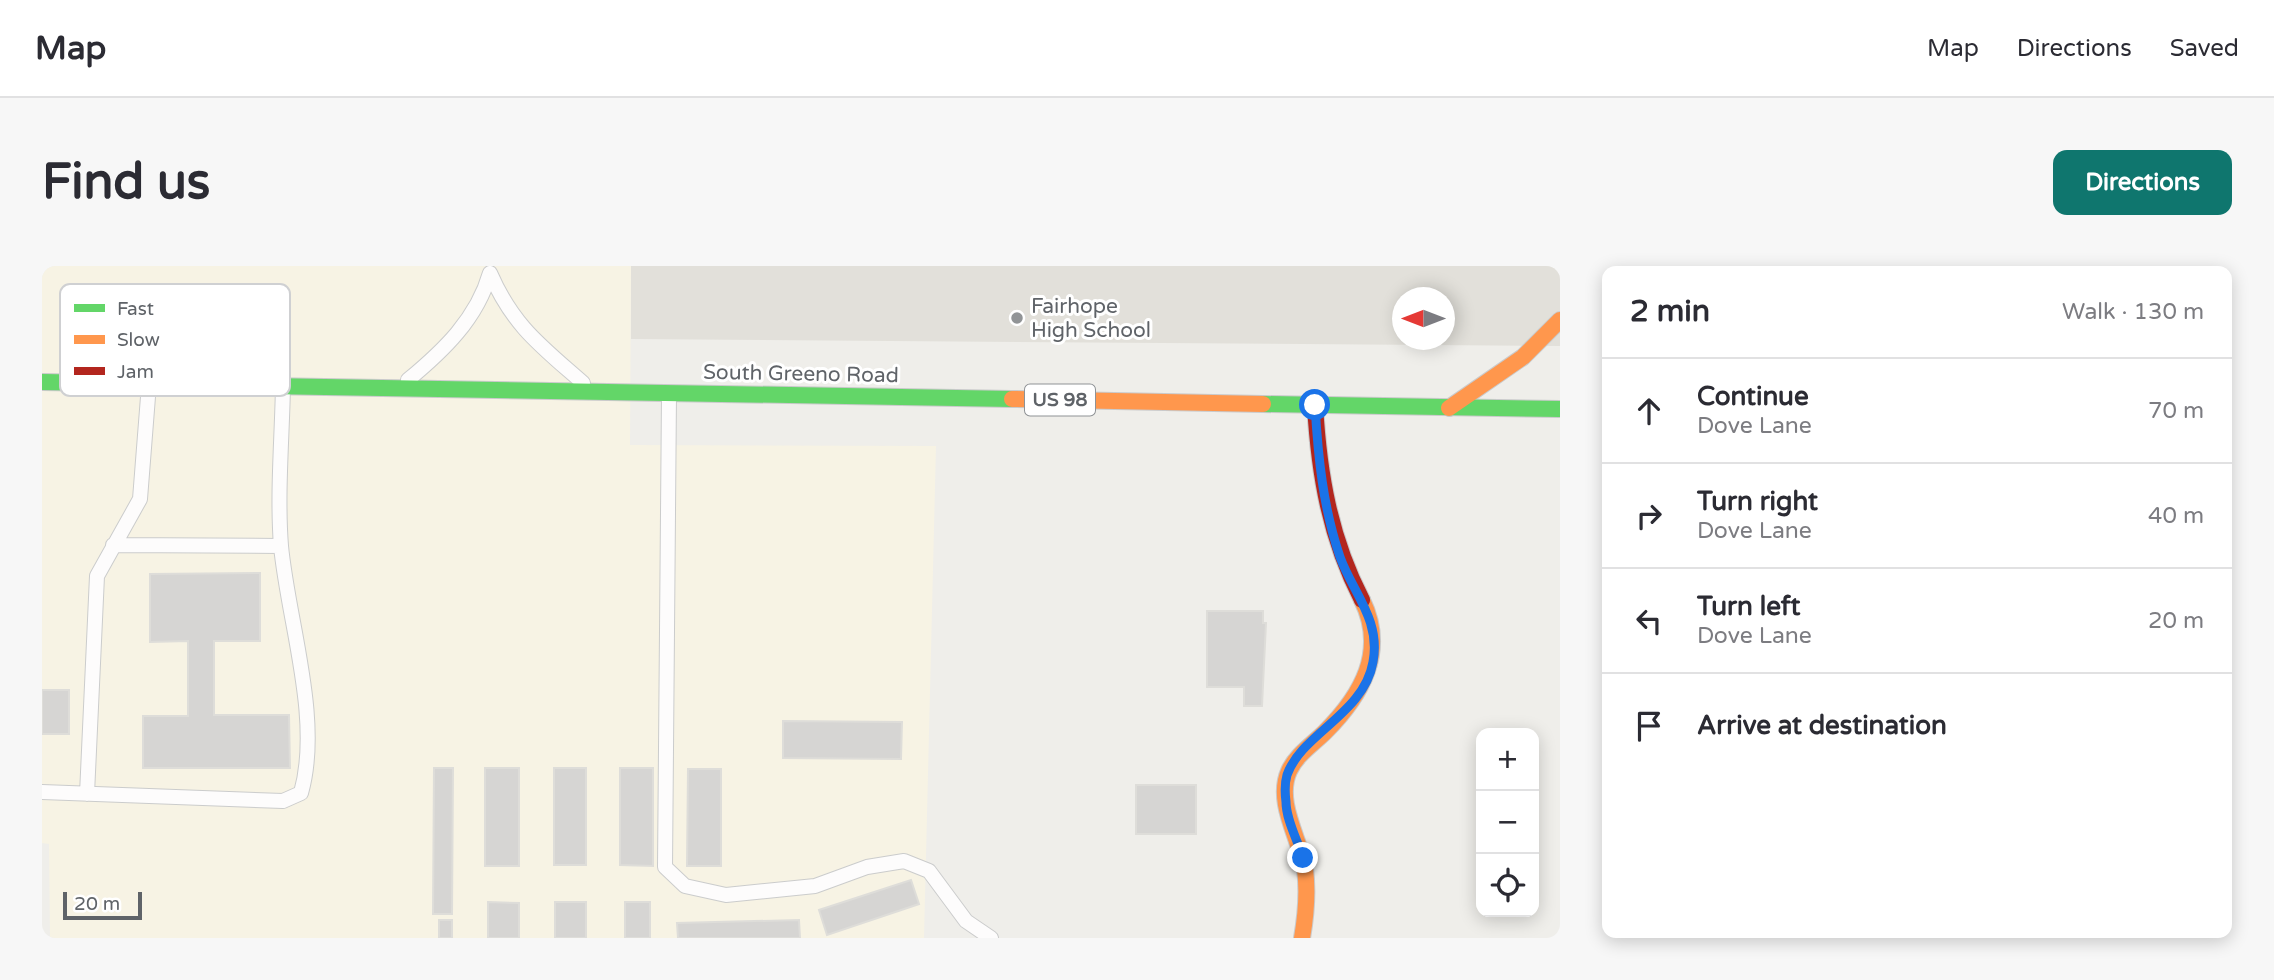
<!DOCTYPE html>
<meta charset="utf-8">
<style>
body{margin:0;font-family:"Varela Round",sans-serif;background:#f7f7f7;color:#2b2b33}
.controls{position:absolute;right:21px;bottom:21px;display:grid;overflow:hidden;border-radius:14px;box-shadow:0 4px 18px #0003}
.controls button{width:63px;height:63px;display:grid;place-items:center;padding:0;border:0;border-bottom:2px solid #e1e1e2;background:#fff;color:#2b2b33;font:35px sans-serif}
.compass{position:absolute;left:1350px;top:21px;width:63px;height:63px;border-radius:50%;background:#fff;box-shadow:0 4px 18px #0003;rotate:270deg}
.scale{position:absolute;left:21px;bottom:18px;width:79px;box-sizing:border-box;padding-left:7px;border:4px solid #5f6368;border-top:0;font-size:19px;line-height:24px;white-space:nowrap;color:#5f6368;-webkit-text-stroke:5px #fff;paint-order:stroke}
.stop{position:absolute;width:21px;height:21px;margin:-16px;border:5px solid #1a73e8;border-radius:50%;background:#fff}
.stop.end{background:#1a73e8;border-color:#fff;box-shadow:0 2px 7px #0008}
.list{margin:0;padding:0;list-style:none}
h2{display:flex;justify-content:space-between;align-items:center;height:91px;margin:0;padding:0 28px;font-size:30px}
h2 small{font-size:23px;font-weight:400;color:#7c7c81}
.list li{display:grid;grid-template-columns:46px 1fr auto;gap:21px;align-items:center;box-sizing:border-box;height:105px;padding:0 28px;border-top:2px solid #e1e1e2}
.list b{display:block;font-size:26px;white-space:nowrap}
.list p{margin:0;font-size:23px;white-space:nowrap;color:#7c7c81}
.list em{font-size:23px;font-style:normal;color:#7c7c81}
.icon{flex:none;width:38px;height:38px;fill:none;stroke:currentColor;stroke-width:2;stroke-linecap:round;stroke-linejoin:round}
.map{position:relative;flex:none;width:1518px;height:672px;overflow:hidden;border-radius:14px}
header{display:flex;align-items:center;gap:42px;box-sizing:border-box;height:98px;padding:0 35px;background:#fff;border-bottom:2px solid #e1e1e2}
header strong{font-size:33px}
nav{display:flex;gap:38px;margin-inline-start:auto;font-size:24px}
.intro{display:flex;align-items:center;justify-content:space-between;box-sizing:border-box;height:168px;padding:0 42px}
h1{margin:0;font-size:49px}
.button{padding:18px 32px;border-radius:14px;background:#0f766e;color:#fff;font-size:24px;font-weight:700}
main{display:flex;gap:42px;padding:0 42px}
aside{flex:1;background:#fff;border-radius:14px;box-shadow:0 4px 18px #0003}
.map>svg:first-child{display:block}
.commercial{fill:#f7f3e4}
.education{fill:#e2e0da;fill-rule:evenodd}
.building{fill:#d6d5d3;stroke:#deddd9;stroke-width:2}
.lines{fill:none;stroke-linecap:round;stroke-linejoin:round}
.lane-casing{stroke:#cbcccc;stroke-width:16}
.fast-casing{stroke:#cacacb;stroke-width:18}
.slow-casing{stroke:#cacacb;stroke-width:18}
.jam-casing{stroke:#cacacb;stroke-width:18}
.lane{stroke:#fdfcfc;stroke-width:14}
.fast{stroke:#63d668;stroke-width:16}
.slow{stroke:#ff974d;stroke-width:16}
.jam{stroke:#b3261e;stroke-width:16}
.route{stroke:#1a73e8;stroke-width:9}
.poi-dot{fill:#919496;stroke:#fff;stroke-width:2.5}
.labels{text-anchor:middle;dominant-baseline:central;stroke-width:6;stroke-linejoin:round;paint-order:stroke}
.shield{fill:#fff;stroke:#8f9295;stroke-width:2}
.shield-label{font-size:19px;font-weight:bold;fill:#5f6368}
.poi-label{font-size:21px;fill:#5f6368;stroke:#fff;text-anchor:start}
.street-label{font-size:21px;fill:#5f6368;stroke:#fff}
.key{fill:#fff;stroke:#cfd0d2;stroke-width:2}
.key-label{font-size:19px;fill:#5f6368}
</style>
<header>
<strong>Map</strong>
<nav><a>Map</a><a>Directions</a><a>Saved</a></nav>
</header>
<div class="intro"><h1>Find us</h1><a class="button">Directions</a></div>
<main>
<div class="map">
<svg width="1518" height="672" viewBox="0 0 1518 672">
<rect width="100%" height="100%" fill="#efeeea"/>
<!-- commercial -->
<path class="commercial" d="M0,0h589l-1,179 306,1 -12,492h-874l-1,-94 -7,-1z"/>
<!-- education -->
<path class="education" d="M589,0h929v80l-929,-7zM1360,32h42v42h-42z"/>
<!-- building -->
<path class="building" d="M218,307v68h-46v74h75l1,53h-147v-52h45v-75l-38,1v-68z
M1165,345h56v12h3l-4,83h-18v-19h-37z
M0,424h27v44h-27z
M741,455l119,1 -1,37 -118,-1z
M392,502h19l-1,146h-19z
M443,502h34v98h-34z
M512,502h32v97h-32z
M578,502h33v98l-33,-1z
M646,503h33v97h-34z
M1094,519h60v49h-60z
M869,614l8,24 -92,31 -8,-25z
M446,636l31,1v35h-31z
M513,636h31v36h-31z
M583,636h25v36h-25z
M397,654h13v18h-13z
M757,654l1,18h-122l-1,-15z"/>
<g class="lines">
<defs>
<path id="lane" d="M366,114c35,-29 69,-61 82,-107 23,53 51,73 93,110
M627,129l-4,472 20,19 41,9 89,-9 52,-19 37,-6 25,10 37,50 25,17
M71,279l168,1
M0,526l241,9 18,-8c21,-74 -13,-172 -20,-247 -4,-52 1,-107 2,-160
M45,528l10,-218 43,-77 9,-115"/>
<path id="fast" d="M0,116l970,17
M1221,138l297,5"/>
<path id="slow" d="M970,133l251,5
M1407,142l74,-51 37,-37
M1260,672c4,-23 6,-46 3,-69 -5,-30 -30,-67 -16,-98 7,-16 24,-27 36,-39 37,-37 62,-81 37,-132"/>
<path id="jam" d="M1273,139c4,70 15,133 47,195"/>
</defs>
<!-- lane casing -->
<use href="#lane" class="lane-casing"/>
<!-- fast casing -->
<use href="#fast" class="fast-casing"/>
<!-- slow casing -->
<use href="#slow" class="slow-casing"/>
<!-- jam casing -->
<use href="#jam" class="jam-casing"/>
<!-- lane -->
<use href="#lane" class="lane"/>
<!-- fast -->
<use href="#fast" class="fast"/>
<!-- slow -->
<use href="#slow" class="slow"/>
<!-- jam -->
<use href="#jam" class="jam"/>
</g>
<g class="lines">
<!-- route -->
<path class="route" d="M1261,592c-5,-17 -17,-38 -17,-56 -1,-8 -1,-20 1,-27 14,-41 77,-61 86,-113 8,-42 -20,-69 -33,-105 -17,-50 -22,-100 -25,-152"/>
</g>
<!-- markers -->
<circle class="poi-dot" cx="975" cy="52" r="7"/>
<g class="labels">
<!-- shield labels -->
<rect class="shield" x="983" y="118.5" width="70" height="31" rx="5"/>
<g class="shield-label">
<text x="1018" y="134">US 98</text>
</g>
<!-- poi labels -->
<g class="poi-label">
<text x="989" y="40">Fairhope<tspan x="989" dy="24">High School</tspan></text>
</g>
<!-- street labels -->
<g class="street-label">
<text transform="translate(759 108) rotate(1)">South Greeno Road</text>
</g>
</g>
<!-- legend -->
<rect x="18" y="18" width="230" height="112" rx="10" class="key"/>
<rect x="32" y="38" width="31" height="8" fill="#63d668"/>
<rect x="32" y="69" width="31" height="9" fill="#ff974d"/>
<rect x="32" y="101" width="31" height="8" fill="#b3261e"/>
<g class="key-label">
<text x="75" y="49">Fast</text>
<text x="75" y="80">Slow</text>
<text x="75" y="112">Jam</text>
</g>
</svg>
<div class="controls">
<button>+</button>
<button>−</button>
<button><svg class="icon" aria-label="locate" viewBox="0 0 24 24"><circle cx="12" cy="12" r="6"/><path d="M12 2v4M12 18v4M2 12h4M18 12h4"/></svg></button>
</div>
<svg class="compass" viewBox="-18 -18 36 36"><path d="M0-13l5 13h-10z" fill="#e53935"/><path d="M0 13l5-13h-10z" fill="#7c7c81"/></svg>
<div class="scale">20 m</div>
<div class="stop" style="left:1273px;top:139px"></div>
<div class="stop end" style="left:1261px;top:592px"></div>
</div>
<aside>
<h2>2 min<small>Walk · 130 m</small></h2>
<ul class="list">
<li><svg class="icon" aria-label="ahead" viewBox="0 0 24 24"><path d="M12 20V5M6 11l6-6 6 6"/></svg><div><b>Continue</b><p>Dove Lane</p></div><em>70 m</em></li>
<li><svg class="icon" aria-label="right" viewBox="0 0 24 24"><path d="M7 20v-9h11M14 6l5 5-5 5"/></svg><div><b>Turn right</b><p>Dove Lane</p></div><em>40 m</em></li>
<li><svg class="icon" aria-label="left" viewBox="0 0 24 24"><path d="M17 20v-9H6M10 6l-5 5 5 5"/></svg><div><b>Turn left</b><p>Dove Lane</p></div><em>20 m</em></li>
<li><svg class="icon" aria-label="arrive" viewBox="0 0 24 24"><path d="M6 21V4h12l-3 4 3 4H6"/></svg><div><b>Arrive at destination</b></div></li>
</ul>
</aside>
</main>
